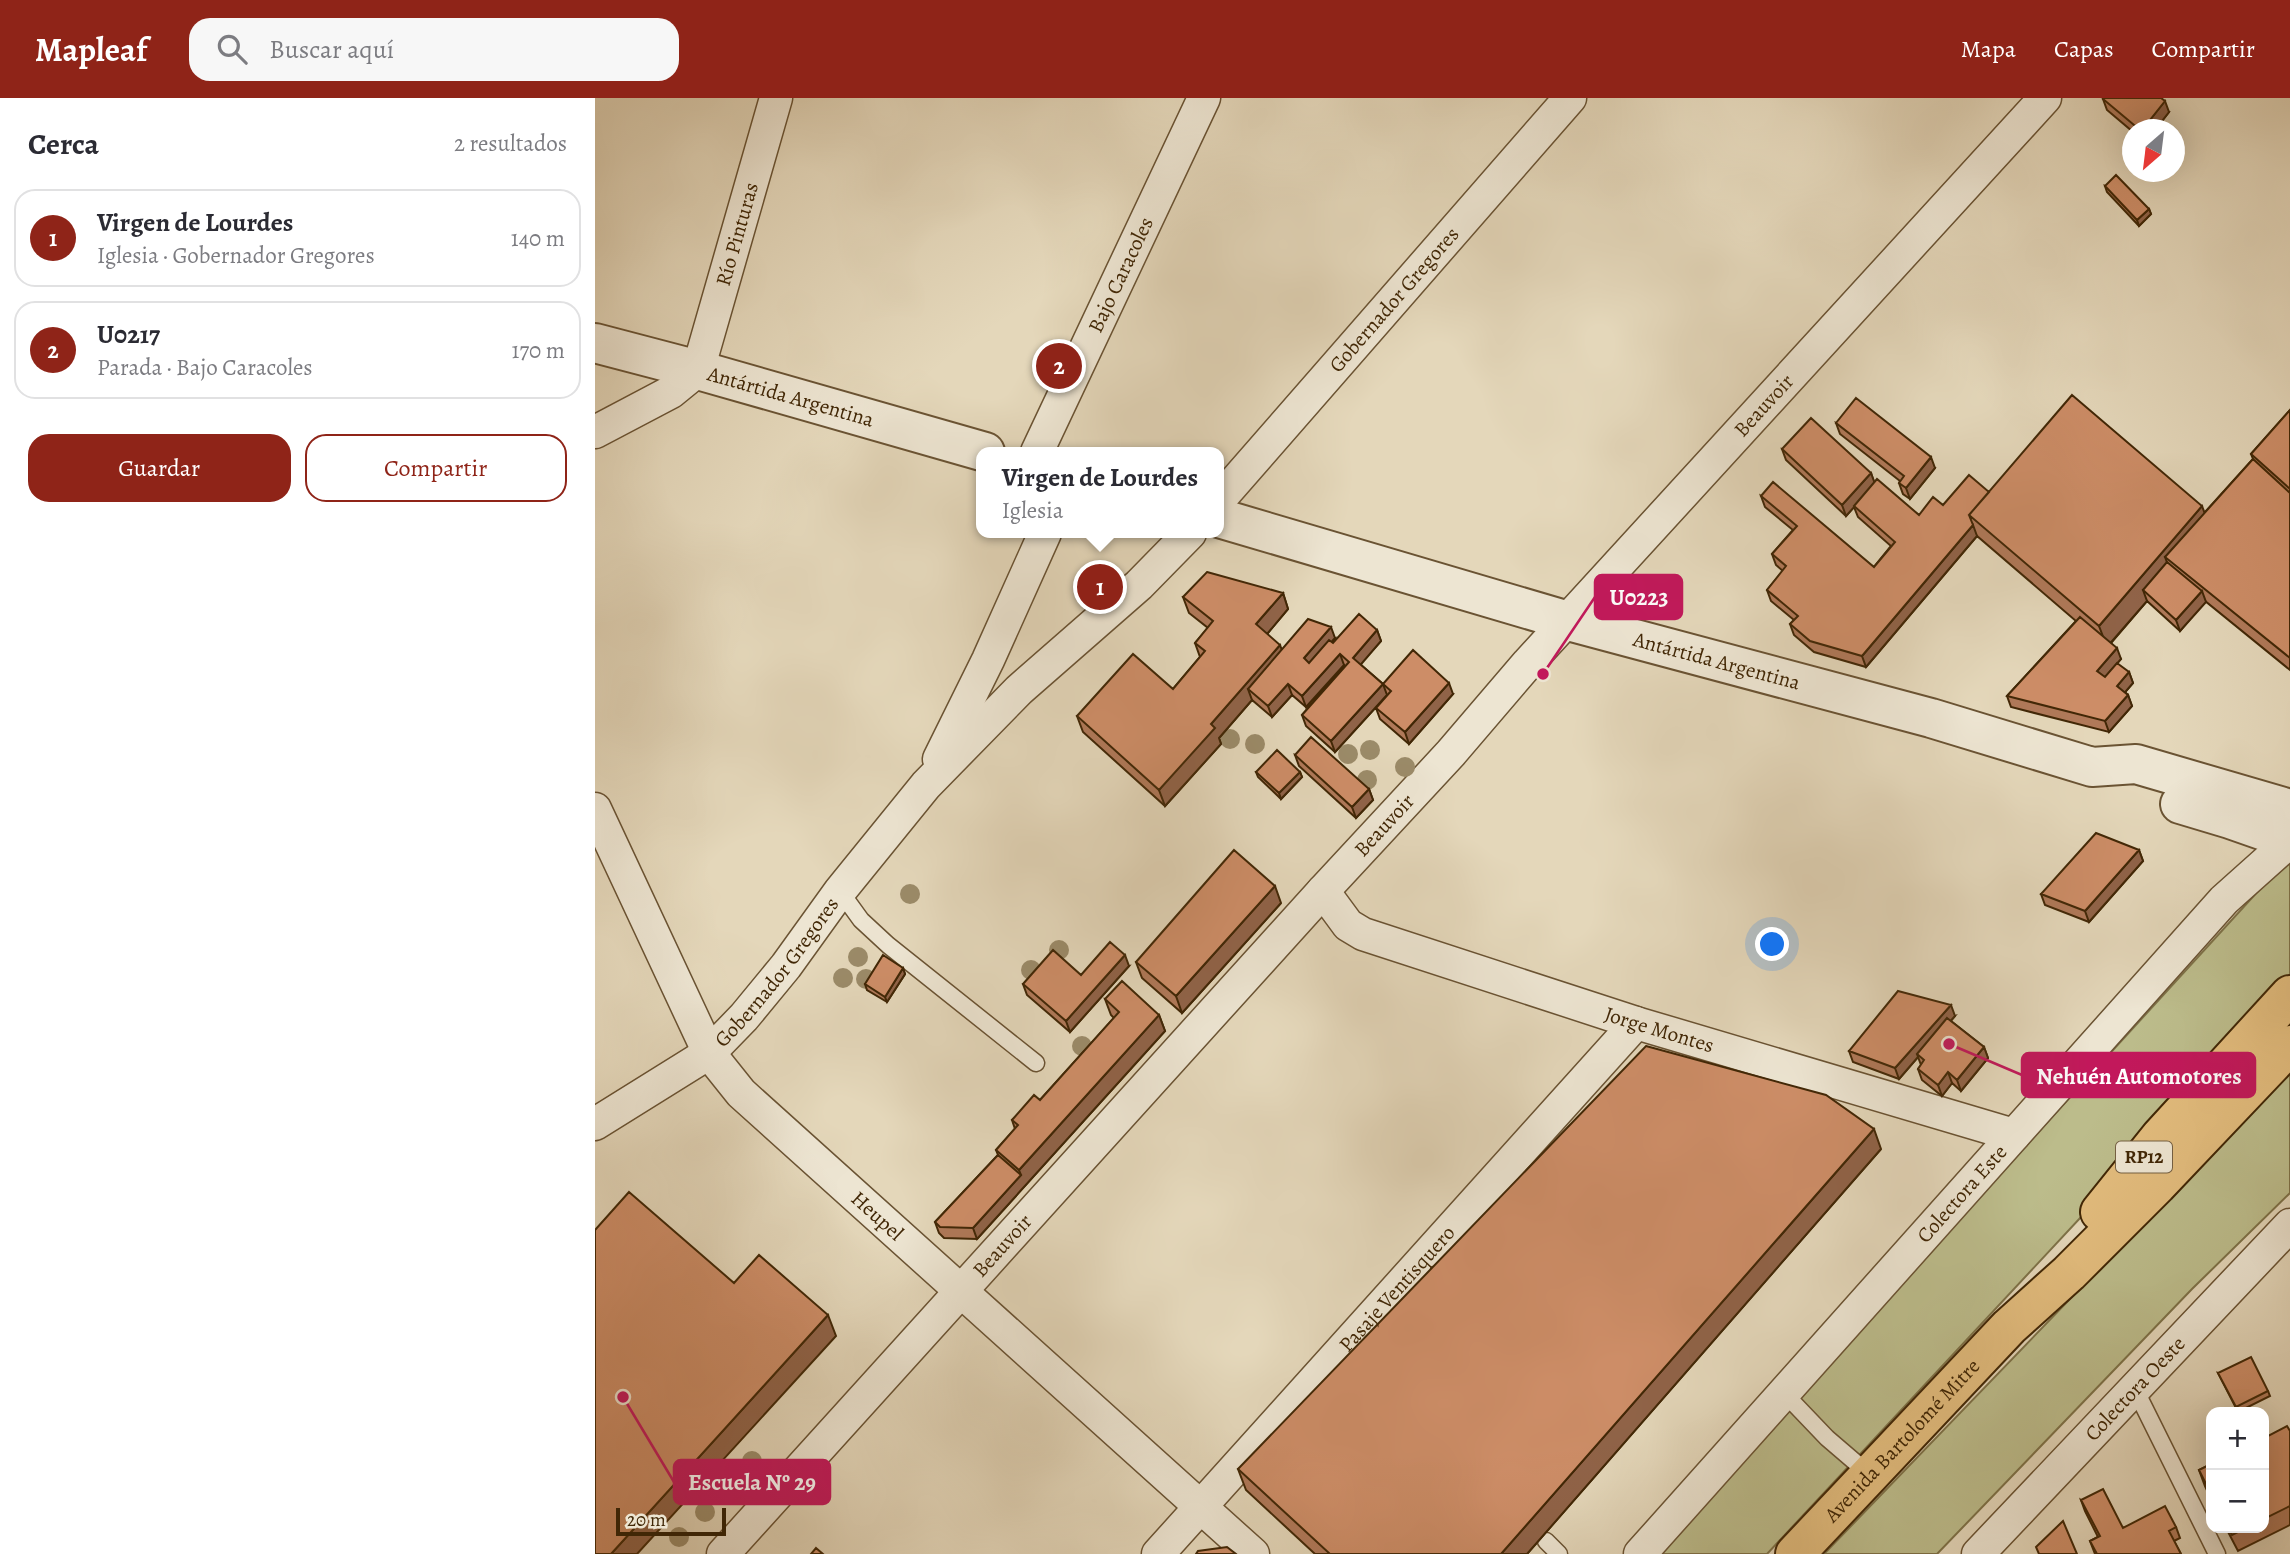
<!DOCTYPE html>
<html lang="es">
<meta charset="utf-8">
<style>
body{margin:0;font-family:Alegreya,serif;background:#f7f7f7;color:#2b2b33}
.controls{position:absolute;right:21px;bottom:21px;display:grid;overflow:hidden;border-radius:14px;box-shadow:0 7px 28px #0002}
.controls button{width:63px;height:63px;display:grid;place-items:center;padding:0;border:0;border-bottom:2px solid #e1e1e2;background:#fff;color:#2b2b33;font:35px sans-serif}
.compass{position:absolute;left:1527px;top:21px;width:63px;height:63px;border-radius:50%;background:#fff;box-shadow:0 7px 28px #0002;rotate:208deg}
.scale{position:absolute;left:21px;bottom:18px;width:110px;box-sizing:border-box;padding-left:7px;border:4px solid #412706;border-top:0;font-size:19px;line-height:24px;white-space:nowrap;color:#412706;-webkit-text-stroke:5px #ede5d2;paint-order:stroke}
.you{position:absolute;left:1178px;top:847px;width:24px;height:24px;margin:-18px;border:5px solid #fff;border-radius:50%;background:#1a73e8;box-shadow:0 0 0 10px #1a73e833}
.badge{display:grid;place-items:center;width:46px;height:46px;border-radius:50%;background:#8f2418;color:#fff;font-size:23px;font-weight:700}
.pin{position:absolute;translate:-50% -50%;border:4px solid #fff;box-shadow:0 2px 7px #0006}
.popup{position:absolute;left:381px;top:349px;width:248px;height:91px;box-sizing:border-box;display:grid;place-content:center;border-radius:14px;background:#fff;filter:drop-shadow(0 2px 5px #0005);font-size:23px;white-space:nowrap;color:#7c7c81}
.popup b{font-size:26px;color:#2b2b33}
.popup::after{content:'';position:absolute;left:50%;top:100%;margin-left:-14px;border:14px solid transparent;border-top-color:#fff}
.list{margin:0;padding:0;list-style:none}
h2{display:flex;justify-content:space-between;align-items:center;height:91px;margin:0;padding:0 28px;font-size:30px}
h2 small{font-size:23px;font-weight:400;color:#7c7c81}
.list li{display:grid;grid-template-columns:46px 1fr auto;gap:21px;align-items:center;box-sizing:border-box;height:98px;margin:0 14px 14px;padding:0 14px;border:2px solid #e1e1e2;border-radius:21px}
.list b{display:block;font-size:26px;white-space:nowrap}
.list p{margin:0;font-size:23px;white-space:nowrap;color:#7c7c81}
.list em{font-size:23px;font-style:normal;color:#7c7c81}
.actions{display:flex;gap:14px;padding:21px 28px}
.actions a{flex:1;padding:16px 0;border:2px solid #8f2418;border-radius:21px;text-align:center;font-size:24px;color:#8f2418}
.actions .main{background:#8f2418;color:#fff}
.icon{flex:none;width:38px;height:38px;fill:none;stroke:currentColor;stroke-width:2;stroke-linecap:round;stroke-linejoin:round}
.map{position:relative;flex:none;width:1695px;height:1456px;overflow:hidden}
header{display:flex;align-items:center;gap:42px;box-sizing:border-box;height:98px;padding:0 35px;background:#8f2418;color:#fff}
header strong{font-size:33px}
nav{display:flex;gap:38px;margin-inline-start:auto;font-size:24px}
.search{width:490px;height:63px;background:#f7f7f7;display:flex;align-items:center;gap:18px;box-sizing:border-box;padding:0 24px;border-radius:21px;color:#7c7c81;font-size:26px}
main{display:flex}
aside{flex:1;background:#fff}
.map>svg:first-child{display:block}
.green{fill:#bcbc8b;stroke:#7e7248;stroke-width:2}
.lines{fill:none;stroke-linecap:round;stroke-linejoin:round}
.service-casing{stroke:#6a5333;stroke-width:19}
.minor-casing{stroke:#6a5333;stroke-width:35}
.tertiary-casing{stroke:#6a5333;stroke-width:42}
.primary-casing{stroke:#412706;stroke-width:42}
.service{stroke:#ede5d2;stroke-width:16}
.minor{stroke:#ede5d2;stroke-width:32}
.tertiary{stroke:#ede5d2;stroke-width:38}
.primary{stroke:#e2bc7d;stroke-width:38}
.tree{fill:#9b8b69}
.wall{fill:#b07959;stroke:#412706;stroke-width:2}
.shaded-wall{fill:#906348;stroke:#412706;stroke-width:2}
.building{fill:#cd8d67;stroke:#412706;stroke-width:2}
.labels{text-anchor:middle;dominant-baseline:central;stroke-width:5;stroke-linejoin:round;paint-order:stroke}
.shield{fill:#ede5d2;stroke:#756043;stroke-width:2}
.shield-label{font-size:19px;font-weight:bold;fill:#412706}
.street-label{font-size:21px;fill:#412706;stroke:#ede5d2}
.leader{fill:none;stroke:#c2185b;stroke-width:2.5}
.callout-dot{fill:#c2185b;stroke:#ede5d2;stroke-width:2.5}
.callout{fill:#c2185b;stroke:#c2185b;stroke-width:2.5}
.callout-label{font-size:23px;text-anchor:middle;font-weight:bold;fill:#fff}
</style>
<header>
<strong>Mapleaf</strong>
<div class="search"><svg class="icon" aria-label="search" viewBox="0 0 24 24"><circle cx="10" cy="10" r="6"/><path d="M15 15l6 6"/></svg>Buscar aquí</div>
<nav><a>Mapa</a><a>Capas</a><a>Compartir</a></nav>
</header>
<main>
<aside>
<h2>Cerca<small>2 resultados</small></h2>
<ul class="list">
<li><span class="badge">1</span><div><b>Virgen de Lourdes</b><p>Iglesia · Gobernador Gregores</p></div><em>140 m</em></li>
<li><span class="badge">2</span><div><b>U0217</b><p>Parada · Bajo Caracoles</p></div><em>170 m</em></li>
</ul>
<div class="actions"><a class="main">Guardar</a><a>Compartir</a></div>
</aside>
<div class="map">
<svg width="1695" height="1456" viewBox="0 0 1695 1456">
<rect width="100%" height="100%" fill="#e4d7ba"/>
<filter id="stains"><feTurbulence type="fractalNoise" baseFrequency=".00286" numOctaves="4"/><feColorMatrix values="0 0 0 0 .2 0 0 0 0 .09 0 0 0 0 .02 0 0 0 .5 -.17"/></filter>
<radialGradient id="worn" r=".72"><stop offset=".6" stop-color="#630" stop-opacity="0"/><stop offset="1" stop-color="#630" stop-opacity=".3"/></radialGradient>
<!-- green -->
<path class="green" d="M1695,762v118l-195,224 -328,352h-108l236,-265 386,-423z
M1695,973v122l-98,96 -255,265h-113z"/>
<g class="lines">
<defs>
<path id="service" d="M245,793l21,29 27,25 148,118
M1540,1291l82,165
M1189,1295l43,45 42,36
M951,1443l13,13"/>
<g id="minor">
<path id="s1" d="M0,334l76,-40 27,-22 78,-272"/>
<path id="s2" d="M442,354l167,-354"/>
<path id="s3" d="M624,402l351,-402"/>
<path d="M344,661l49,-99 57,-127"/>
<path id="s4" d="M0,711l114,244 32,40 512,461"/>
<path id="s5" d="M728,793l25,34 15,9 273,89 378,112"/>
<path id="s6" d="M0,1026l114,-71 35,-36 42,-51 54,-75 86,-106 93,-95 120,-105 51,-52"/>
<path id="s7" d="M128,1456l600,-663 128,-138 77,-90 517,-565"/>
<path id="s8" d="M563,1456l478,-531"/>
<path id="s9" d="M1045,1456l584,-654 66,-59"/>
<path id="s10" d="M1383,1456l312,-329"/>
</g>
<g id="tertiary">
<path id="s11" d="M0,245l103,27 287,82"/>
<path id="s12" d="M624,420l349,103 363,97 161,49 44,-3 154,45"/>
<path d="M1585,706l50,15 60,21"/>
</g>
<g id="primary">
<path d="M1505,1114l61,-76 129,-141"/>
<path id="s13" d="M1200,1456l214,-227 60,-54 88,-88 133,-140"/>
</g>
</defs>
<!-- service casing -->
<use href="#service" class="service-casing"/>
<!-- minor casing -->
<use href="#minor" class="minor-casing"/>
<!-- tertiary casing -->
<use href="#tertiary" class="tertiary-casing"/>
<!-- primary casing -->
<use href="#primary" class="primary-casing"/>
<!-- service -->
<use href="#service" class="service"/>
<!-- minor -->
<use href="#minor" class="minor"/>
<!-- tertiary -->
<use href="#tertiary" class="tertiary"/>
<!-- primary -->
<use href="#primary" class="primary"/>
</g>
<!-- trees -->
<g class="tree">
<circle cx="635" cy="641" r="10"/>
<circle cx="660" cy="646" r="10"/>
<circle cx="775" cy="652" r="10"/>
<circle cx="753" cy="656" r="10"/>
<circle cx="810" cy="669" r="10"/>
<circle cx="772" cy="682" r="10"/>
<circle cx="315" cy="796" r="10"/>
<circle cx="464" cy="852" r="10"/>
<circle cx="263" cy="859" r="10"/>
<circle cx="436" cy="872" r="10"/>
<circle cx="248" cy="880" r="10"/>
<circle cx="271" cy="881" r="10"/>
<circle cx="487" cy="948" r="10"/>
<circle cx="157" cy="1363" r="10"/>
<circle cx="110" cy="1414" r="10"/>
<circle cx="84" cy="1439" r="10"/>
</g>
<!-- wall -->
<path class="wall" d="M1508,1l66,13 -14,18h-23v1l-25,-21z
M1510,88l44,23 2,5 -12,12 -32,-34z
M1695,312v260l-85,-69 -25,30 -33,-30 -36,42 10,16 -16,18 24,-5 4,11 -8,9 3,3 4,11 -23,26 -98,-25 -4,-11 69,-75 -99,-85 -111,131 -52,-15 -20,-17 -4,-11 4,-4 -23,-19 -4,-11 16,-19 -7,-6 -4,-11 21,-24 -28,-23 -4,-11 113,71 17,-21 -33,-29 -4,-10 -8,9 -60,-56 -4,-11 89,24 3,9 45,33 24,-10 46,-13 216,20 48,-53 -2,-5z
M1241,325l99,45 -25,31 -7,-5 -4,-11 1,-2 -60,-47z
M688,495l5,16 -21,25 15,16 53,-12 -3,4 1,1 44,-13 4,11 -21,23 23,20 70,10 -44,50 -29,-25 -4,-11 11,-13 -52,57 -29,-26 -4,-11 43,-49 -1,-1 -38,42 -14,-12 -20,22 -20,-17 -33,38 2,6 -56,62 -82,-74 -6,-16 96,-27 27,-32 -5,-14 13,-15 -19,-15 -6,-16z
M700,657l74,34 4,11 -17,18 -57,-52z
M661,674h44l2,5 -21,22 -23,-22z
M1544,752l4,11 -54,61 -44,-17 -4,-11z
M686,805l-99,110 -40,-35 -6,-16z
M534,868l-59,66 -43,-37 -4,-11 58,-9z
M308,870l2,6 -18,28 -20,-12 -2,-6z
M510,901l54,16 6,16 -188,208 -33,-1 -5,-5 -4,-11 63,-67 -2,-5 19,-21 -3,-9 28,-20 74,-82 -3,-3z
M1360,918l-4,5 33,26 4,11 -27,33 -9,-8 -10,13 -20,-16 -4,-11 3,-4 -3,-8 -19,22 -46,-17 -4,-11z
M1286,1051l-354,405h-212l-69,-64 -8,-21z
M1623,1275l50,18 2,5 -32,16z
M1695,1333v94l-52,26 -12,-23h38v-90z
M1616,1366v35l-6,-13 -6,-16z
M1486,1402l42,28 53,-1 4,11 -6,3 7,13h-86l-5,-13 8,-4 -13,-26z"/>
<!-- shaded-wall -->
<path class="shaded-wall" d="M1570,3l4,11 -14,18h-13z
M1554,111l2,5 -12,12 -2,-6z
M1336,359l4,11 -25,31 -4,-11z
M1276,375l4,11 -29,32 -4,-11z
M1607,408l8,21 -45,30 6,16 -28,17 4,11 -40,46 -8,-21z
M1378,427l4,11 -111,131 -4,-11z
M1607,493l4,11 -26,29 -4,-11z
M688,495l5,16 -26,31 -6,-16z
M736,529l4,11 -27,31 -4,-11z
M782,532l4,11 -24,28 -4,-11z
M685,547l6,16 -38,28 4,11 -33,38 2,6 -56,62 -6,-16 52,-66z
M1522,550l4,11 -20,23 -4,-11z
M745,556l4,11 -38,42 -4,-11z
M1534,574l4,11 -12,14 -4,-11z
M854,585l4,11 -44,50 -4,-12z
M693,586l4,11 -20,22 -4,-11z
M788,586l4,11 -52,57 -4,-11z
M1533,597l4,11 -23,26 -4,-11z
M705,674l2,5 -21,22 -2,-6z
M774,691l4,11 -17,18 -4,-11z
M1544,752l4,11 -54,61 -4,-11z
M680,788l6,17 -99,110 -6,-17z
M530,857l4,11 -59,66 -4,-11z
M308,870l2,6 -18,28 -2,-5z
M1356,907l4,11 -36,40 -2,-2 1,3 -19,22 -4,-11z
M564,917l6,16 -188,208 -4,-11 48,-53 -2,-5z
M1389,949l4,11 -27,33 -4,-11z
M1353,974l4,11 -10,13 -4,-11z
M1279,1031l7,20 -354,405h-26z
M233,1217l8,21 -199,218h-26z"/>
<!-- building -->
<path class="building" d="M1509,0h57l4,3 -23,29h-2l-37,-31z
M1521,77l33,34 -12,11 -32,-34z
M1477,297l130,111 -103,120 -130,-111z
M1261,300l75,59 -25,31 -7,-5 5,-7 -68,-53z
M1695,312v79l-39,-35z
M1216,320l60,55 -29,32 -60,-56z
M1658,361l37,34v165l-125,-101z
M1374,377l20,17 -20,23 4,10 -111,131 -52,-15 -20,-17 8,-8 -31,-26 19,-24 -14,-12 25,-28 -36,-30 12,-14 101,85 21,-25 -41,-36 23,-27 42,36 14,-18 10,8z
M1572,464l35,29 -26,29 -33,-30z
M612,474l76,21 -27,31 24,21 -69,79 4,4 -56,62 -82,-74 56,-62 40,35 32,-38 -10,-8 18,-22 -30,-24z
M764,516l18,16 -24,28 30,26 30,-34 36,33 -44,49 -29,-24 15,-17 -8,-7 -52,57 -29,-26 47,-53 -9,-8 -38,42 -14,-12 -20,22 -20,-17 60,-70 23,8 -27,31 5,5 20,-23 4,3z
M1485,519l37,31 -20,23 8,6 12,-14 12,9 -12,14 11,9 -23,26 -98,-25z
M716,639l58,52 -17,18 -57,-52z
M682,652l23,22 -21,21 -23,-21z
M1501,735l43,17 -54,61 -44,-17z
M639,752l41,36 -99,110 -40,-34z
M515,844l15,13 -59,66 -43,-37 30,-34 28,25z
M288,857l20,13 -18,29 -20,-13z
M527,883l37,34 -140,155 -23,-20 22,-25 -6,-5 22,-25 6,5 79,-88 -14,-13z
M1303,893l53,14 -56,63 -46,-17z
M1352,920l37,29 -27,33 -9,-8 -10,13 -20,-16 6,-9 -7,-6z
M1051,948l180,49 48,34 -373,425h-171l-92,-85z
M403,1057l23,20 -48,53 -33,-1 -5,-5z
M34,1094l105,91 25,-28 69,60 -217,239h-16v-324z
M1656,1259l17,34 -32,16 -18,-34z
M1692,1328l3,5v75l-26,13v-81z
M1616,1366v30l-12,-24z
M1508,1391l20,39 42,-22 11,21 -7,4 12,23h-84l-7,-13 10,-5 -19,-36z
M1468,1423l14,33h-38l-3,-7z
M1633,1430h18l-14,7z
M632,1449l9,7h-40l2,-3z
M221,1450l7,6h-12z"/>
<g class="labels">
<!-- shield labels -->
<rect class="shield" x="1521" y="1043.5" width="56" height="31" rx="5"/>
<g class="shield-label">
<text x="1549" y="1059">RP12</text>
</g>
<!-- street labels -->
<g class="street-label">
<text stroke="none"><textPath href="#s1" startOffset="262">Río Pinturas</textPath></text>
<text stroke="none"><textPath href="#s2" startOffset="196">Bajo Caracoles</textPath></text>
<text stroke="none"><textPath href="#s3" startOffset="266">Gobernador Gregores</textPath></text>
<text stroke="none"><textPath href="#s11" startOffset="203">Antártida Argentina</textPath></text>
<text stroke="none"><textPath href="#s7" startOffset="1550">Beauvoir</textPath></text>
<text stroke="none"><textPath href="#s12" startOffset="518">Antártida Argentina</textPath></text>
<text stroke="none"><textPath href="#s7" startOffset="984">Beauvoir</textPath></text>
<text stroke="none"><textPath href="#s6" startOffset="240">Gobernador Gregores</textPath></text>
<text stroke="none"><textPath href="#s5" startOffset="371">Jorge Montes</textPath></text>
<text stroke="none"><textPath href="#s9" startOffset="483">Colectora Este</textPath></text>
<text stroke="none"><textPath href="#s4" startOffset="504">Heupel</textPath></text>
<text stroke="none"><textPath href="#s7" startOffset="416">Beauvoir</textPath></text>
<text stroke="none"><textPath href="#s8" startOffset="357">Pasaje Ventisquero</textPath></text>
<text stroke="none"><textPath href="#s10" startOffset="228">Colectora Oeste</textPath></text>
<text stroke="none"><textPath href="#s13" startOffset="156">Avenida Bartolomé Mitre</textPath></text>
</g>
</g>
<!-- callouts -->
<path class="leader" d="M948 576L1000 499M1354 946L1427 977M28 1299L79 1384"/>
<g class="callout-dot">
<circle cx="948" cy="576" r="7"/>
<circle cx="1354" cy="946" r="7"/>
<circle cx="28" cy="1299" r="7"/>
</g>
<g class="callout">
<rect x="1000" y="477" width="87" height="44" rx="7"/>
<rect x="1427" y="955" width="233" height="44" rx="7"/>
<rect x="79" y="1362" width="156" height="44" rx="7"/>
</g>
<g class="callout-label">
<text x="1044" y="507">U0223</text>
<text x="1544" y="986">Nehuén Automotores</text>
<text x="157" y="1392">Escuela Nº 29</text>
</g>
<rect width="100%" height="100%" filter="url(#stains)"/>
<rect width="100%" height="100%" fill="url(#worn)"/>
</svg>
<div class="controls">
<button>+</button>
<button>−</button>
</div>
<svg class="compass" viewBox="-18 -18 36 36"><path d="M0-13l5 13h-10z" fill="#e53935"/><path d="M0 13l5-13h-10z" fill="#7c7c81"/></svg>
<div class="scale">20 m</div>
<div class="you"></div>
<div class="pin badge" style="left:505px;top:489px">1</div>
<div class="popup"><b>Virgen de Lourdes</b>Iglesia</div>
<div class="pin badge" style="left:464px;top:268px">2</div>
</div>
</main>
